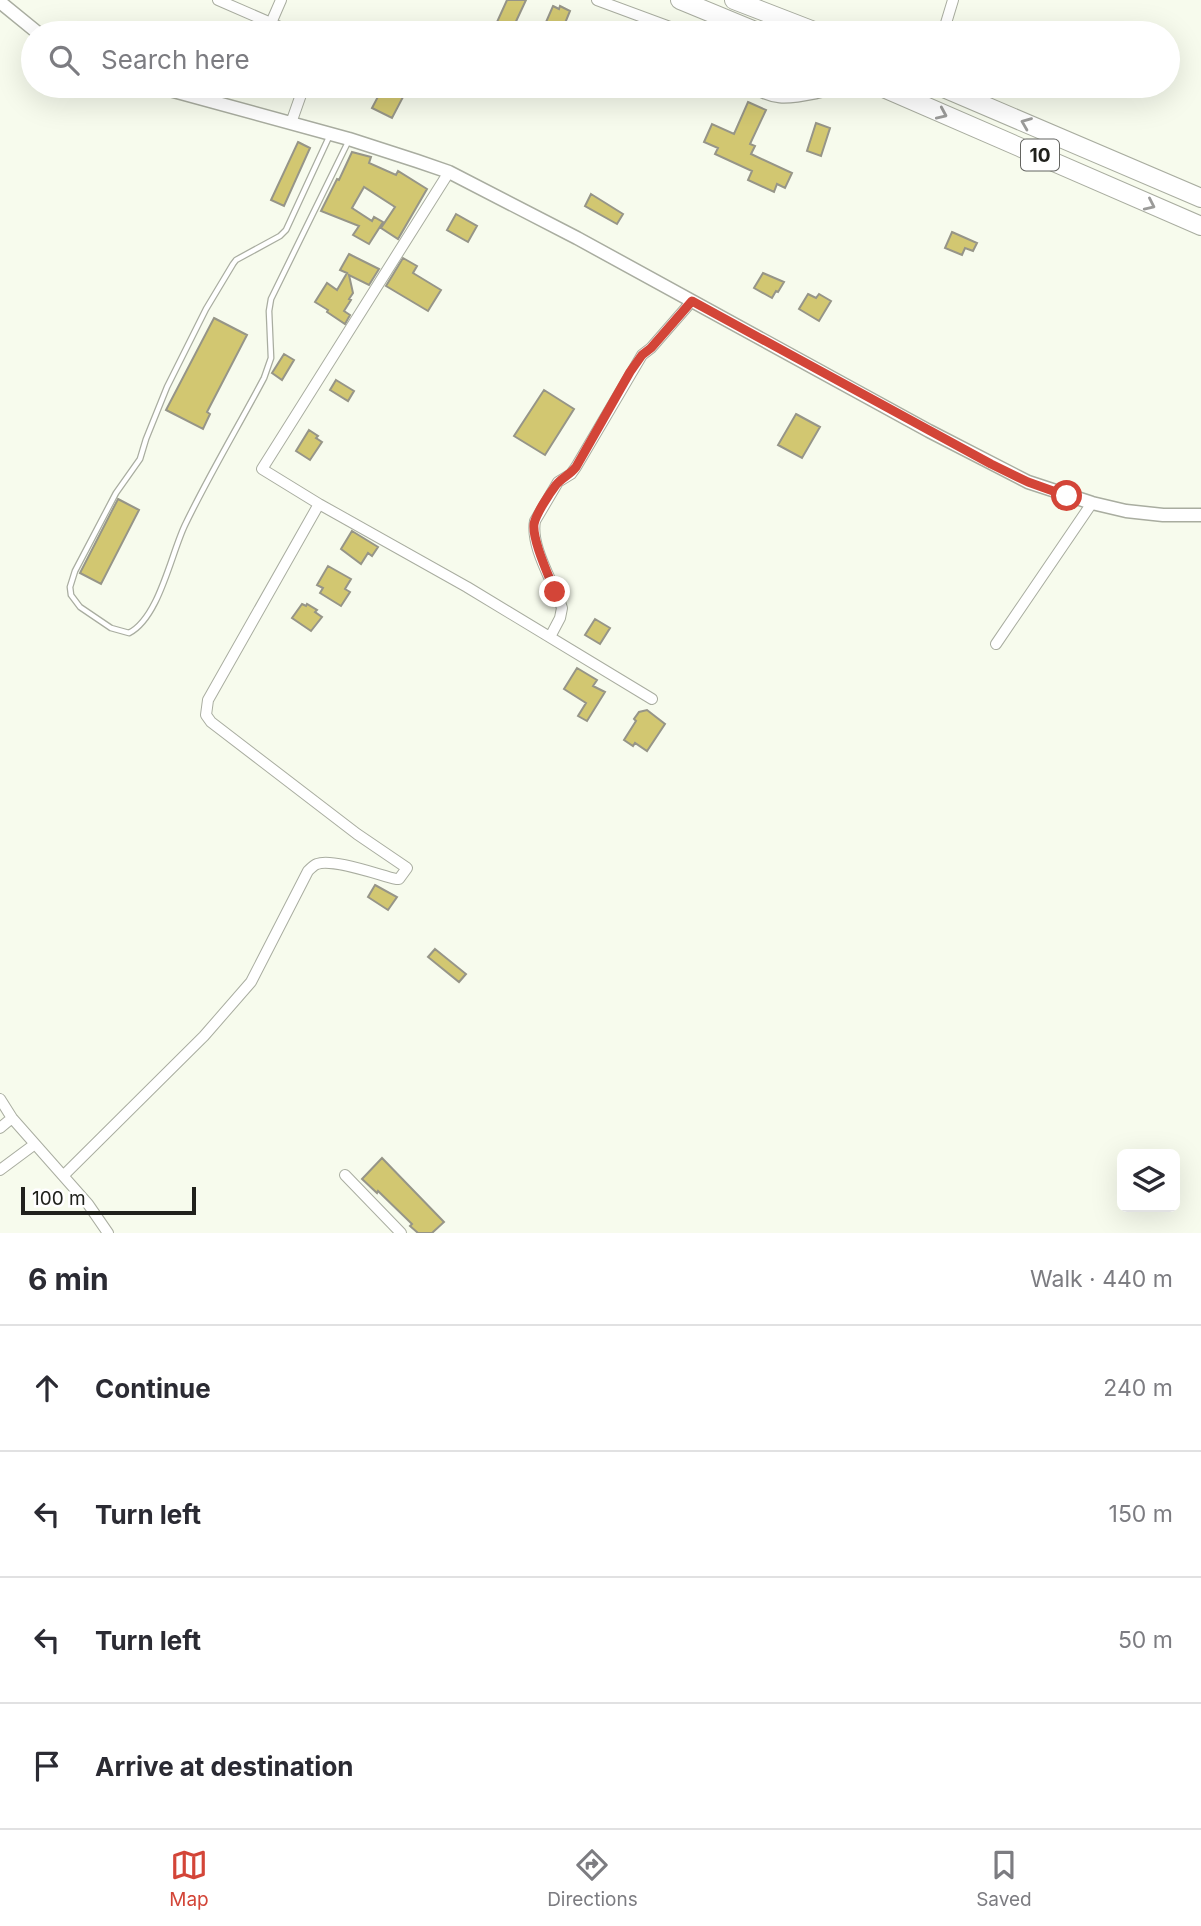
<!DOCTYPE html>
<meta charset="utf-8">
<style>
body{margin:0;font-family:Inter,sans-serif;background:#f7f7f7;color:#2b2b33}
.controls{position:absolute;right:21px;bottom:21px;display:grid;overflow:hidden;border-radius:10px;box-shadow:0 7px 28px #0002}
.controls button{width:63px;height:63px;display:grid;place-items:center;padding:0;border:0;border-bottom:2px solid #e1e1e2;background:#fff;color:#2b2b33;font:35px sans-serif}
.scale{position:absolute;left:21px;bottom:18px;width:175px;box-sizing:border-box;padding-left:7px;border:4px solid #20211c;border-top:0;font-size:19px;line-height:24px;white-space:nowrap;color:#20211c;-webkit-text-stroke:5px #fff;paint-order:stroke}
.stop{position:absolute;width:21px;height:21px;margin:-16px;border:5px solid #d34538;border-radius:50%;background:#fff}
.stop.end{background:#d34538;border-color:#fff;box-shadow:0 2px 7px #0008}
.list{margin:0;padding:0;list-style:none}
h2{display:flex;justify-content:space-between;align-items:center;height:91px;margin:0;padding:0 28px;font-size:30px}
h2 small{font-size:23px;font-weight:400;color:#7c7c81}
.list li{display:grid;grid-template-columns:46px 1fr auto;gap:21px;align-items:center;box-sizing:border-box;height:126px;padding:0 28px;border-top:2px solid #e1e1e2}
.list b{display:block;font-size:26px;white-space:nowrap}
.list em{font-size:23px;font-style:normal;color:#7c7c81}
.icon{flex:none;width:38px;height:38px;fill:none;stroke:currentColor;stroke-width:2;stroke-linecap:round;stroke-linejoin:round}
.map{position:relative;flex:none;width:1201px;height:1233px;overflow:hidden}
.search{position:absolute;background:#fff;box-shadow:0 7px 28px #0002;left:21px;right:21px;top:21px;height:77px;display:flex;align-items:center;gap:18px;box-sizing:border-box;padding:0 24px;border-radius:38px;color:#7c7c81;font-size:26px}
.sheet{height:595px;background:#fff}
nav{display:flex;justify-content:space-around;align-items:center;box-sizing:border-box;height:98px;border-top:2px solid #e1e1e2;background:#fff;font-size:19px;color:#7c7c81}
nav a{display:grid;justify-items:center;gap:4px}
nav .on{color:#d34538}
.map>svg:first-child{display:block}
.building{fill:#d2c771;stroke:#969588;stroke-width:2}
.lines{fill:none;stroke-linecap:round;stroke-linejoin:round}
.lane-casing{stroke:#a9ada0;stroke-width:7}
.street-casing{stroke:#a9ada0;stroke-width:12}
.secondary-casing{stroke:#a9ada0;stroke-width:15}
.highway-casing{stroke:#a9ada0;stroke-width:20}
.lane{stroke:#fff;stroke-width:4.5}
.street{stroke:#fff;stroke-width:10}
.secondary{stroke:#fff;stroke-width:12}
.highway{stroke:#fff;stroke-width:18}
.oneway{stroke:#9b9b99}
.route{stroke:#d34538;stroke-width:9}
.labels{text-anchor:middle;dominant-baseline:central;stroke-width:7;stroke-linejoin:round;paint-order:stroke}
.shield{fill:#fff;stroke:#636460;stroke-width:2}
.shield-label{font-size:19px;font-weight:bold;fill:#20211c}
</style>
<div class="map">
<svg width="1201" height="1233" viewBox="0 0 1201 1233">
<rect width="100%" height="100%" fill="#f7fbed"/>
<!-- building -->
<path class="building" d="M507,0h19l-14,30 -15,-8z
M553,6l6,3 1,-3 10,5 -9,22h-8l-10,-4z
M383,87l20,10 -11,21 -20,-10z
M748,102l18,8 -16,34 5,2 -4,8 41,19 -7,15 -8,-4 -3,8 -26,-12 4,-9 -37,-17 3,-6 -14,-6 8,-18 22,10z
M816,123l14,5 -9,28 -14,-5z
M298,142l12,6 -26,58 -13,-6z
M352,152l19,5 -2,6 27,12 2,-4 29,18 -29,50 -17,-11 14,-21 -31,-20 -12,21 20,13 2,-4 9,5 -14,22 -16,-9 6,-9 -38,-15 16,-32 2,1z
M591,194l32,20 -6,10 -32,-18z
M456,214l21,12 -9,16 -21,-12z
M952,232l25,11 -4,8 -8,-3 -3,7 -17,-7z
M349,254l30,15 -10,16 -20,-10 4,18 -4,6 2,1 -7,11 6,4 -5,9 -18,-12 1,-2 -13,-8 12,-19 10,7 10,-17 -7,-3z
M403,258l14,8 -4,7 28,17 -13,21 -42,-25z
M763,273l21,9 -6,10 -2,-1 -4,7 -18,-10z
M808,294l8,4 3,-4 12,7 -12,20 -20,-12z
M214,318l33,17 -40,77 3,2 -7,15 -37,-19z
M284,354l10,6 -12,20 -10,-7z
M336,380l18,11 -6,10 -18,-11z
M544,390l30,19 -29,46 -31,-19z
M796,414l24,13 -18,31 -24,-13z
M309,430l9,6 -2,2 6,4 -12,18 -14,-9z
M118,499l21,11 -38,74 -21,-11z
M352,531l26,16 -6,9 -4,-3 -7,11 -20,-15z
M328,566l23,13 -6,10 5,3 -9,14 -21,-13 3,-5 -6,-3z
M302,604l4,2 1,-2 10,6 -2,2 7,5 -11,14 -19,-13z
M595,619l15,9 -10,16 -15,-9z
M577,668l20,12 -4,6 12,6 -18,29 -9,-5 8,-13 -22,-14z
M647,710l18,14 -18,27 -12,-8 -2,3 -9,-6 12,-19 -2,-2 5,-7z
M375,885l22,12 -9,13 -20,-13z
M435,949l31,25 -7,8 -31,-25z
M382,1158l62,64 -12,11h-14l-8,-7 2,-2 -34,-33 -1,2 -15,-14z"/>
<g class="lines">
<defs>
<path id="lane" d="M746,86c25,18 41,16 70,10 16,-4 33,-6 50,-10
M329,137l-43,93 -6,6 -44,24 -3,4 -27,45 -39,78 -21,52 -6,20 -24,34 -41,78 -5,16 1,8 9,12 31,21 18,5c30,-15 42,-79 56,-108 24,-50 53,-98 79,-147l7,-20 -2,-47 2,-12 78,-159"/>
<path id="street" d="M218,0l53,23 10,-23
M597,0l89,33
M271,23l22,10
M727,33l11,-9
M943,33l10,-33
M291,123l13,-37
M449,172l-187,297 57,35 148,83 185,112
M550,637l10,-19 2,-10c-8,-25 -32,-61 -27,-87l23,-39 13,-8 5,-7 66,-112 9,-7 41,-47
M996,644l96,-141
M0,1099l12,19 76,86 20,29
M0,1128l12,-10
M0,1170l35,-26
M64,1175l140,-139 47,-54 57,-111c2,-2 6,-6 9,-7 15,-6 62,11 79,15h3l8,-11 -50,-34 -146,-112 -5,-7 2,-15 111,-196
M345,1175l56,58"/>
<path id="secondary" d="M0,2l38,31
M155,86l194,53 68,22 32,11 128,66 352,193 99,51 64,21 34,8 37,4h38"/>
<path id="highway" d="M680,0l80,33
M734,0l85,33
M879,86l322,140
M939,86l262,112"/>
</defs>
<!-- lane casing -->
<use href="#lane" class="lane-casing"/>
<!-- street casing -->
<use href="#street" class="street-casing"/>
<!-- secondary casing -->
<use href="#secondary" class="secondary-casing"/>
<!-- highway casing -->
<use href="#highway" class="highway-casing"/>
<!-- lane -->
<use href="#lane" class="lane"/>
<!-- street -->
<use href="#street" class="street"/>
<!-- secondary -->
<use href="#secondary" class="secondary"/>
<!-- highway -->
<use href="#highway" class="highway"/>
</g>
<!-- one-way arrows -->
<defs><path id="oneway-chevron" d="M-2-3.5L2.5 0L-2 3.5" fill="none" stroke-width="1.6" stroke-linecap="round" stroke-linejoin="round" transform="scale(1.75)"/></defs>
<g class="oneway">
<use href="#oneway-chevron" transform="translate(942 114) rotate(24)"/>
<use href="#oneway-chevron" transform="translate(1026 123) rotate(-158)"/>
<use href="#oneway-chevron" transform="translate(1150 205) rotate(25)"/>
</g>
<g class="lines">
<!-- route -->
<path class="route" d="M555,592c-6,-16 -23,-52 -21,-68 2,-10 15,-30 22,-39 5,-7 14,-10 20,-18l54,-95 12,-17 9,-7 41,-47 299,163 37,18 39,14"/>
</g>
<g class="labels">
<!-- shield labels -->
<rect class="shield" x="1021" y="139.5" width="38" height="31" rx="5"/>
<g class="shield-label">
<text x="1040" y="155">10</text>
</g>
</g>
</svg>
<div class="controls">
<button><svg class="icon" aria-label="layers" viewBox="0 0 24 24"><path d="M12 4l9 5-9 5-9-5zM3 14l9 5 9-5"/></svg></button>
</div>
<div class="scale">100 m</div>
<div class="stop" style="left:1067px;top:496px"></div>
<div class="stop end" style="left:555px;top:592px"></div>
<div class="search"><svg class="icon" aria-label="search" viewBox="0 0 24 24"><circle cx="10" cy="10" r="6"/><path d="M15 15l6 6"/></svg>Search here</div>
</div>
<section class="sheet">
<h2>6 min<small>Walk · 440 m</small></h2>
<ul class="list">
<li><svg class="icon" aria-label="ahead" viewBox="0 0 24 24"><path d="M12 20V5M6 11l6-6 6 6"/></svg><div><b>Continue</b></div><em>240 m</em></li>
<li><svg class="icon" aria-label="left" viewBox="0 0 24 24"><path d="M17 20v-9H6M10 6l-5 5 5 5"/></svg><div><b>Turn left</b></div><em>150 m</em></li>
<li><svg class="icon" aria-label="left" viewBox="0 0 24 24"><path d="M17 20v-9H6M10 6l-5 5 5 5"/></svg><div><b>Turn left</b></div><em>50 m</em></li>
<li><svg class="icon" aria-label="arrive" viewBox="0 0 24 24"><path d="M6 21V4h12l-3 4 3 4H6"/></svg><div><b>Arrive at destination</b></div></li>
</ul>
</section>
<nav>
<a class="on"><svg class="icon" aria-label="map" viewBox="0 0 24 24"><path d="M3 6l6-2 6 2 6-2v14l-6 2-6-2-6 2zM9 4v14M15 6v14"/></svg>Map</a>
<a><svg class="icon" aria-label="directions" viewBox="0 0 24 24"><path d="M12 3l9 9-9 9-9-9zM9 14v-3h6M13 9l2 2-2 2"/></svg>Directions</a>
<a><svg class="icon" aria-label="saved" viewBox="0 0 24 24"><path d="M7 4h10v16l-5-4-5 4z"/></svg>Saved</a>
</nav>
